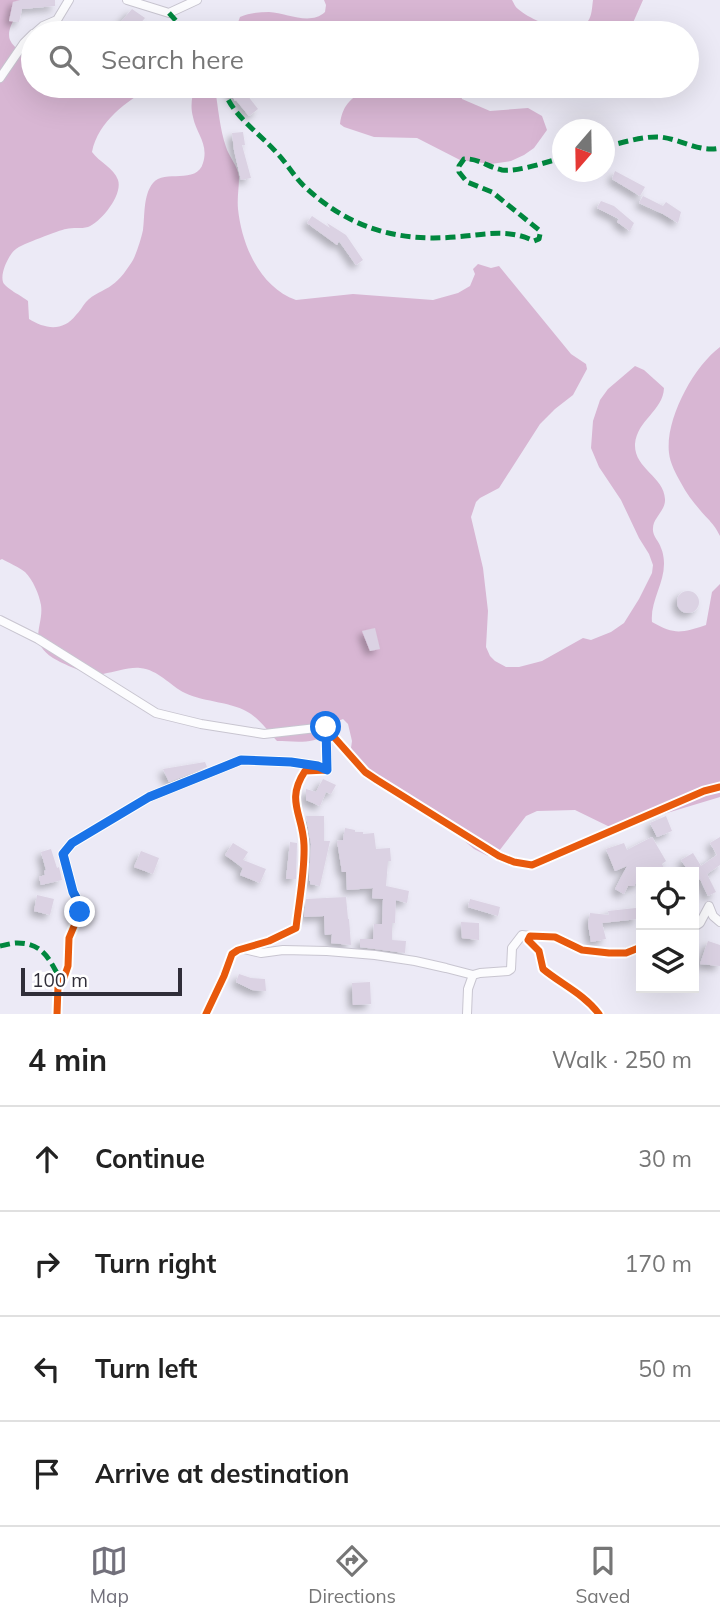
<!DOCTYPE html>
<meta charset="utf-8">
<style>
body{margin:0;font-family:Mulish,sans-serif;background:#f6f6f6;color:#222}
.controls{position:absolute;right:21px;bottom:21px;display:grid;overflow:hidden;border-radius:0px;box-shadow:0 7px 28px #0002}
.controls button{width:63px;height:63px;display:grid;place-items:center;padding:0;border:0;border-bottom:2px solid #e0e0e0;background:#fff;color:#222;font:35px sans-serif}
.compass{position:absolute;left:552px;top:119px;width:63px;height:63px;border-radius:50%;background:#fff;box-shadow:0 7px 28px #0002;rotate:200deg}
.scale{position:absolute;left:21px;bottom:18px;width:161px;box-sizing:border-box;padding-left:7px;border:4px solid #302e39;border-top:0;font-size:19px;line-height:24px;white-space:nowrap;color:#302e39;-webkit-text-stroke:5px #fff;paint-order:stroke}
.stop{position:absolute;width:21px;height:21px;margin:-16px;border:5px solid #1a73e8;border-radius:50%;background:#fff}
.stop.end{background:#1a73e8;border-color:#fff;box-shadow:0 2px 7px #0008}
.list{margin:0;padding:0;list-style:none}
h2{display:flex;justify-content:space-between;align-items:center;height:91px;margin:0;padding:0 28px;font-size:30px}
h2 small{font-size:23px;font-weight:400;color:#767676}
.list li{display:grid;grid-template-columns:46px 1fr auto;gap:21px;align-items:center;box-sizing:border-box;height:105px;padding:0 28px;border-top:2px solid #e0e0e0}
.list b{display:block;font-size:26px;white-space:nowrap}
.list em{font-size:23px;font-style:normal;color:#767676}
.icon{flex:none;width:38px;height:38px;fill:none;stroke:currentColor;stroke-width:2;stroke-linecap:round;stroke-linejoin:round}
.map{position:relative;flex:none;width:720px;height:1014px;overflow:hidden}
.search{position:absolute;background:#fff;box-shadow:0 7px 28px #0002;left:21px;right:21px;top:21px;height:77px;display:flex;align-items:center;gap:18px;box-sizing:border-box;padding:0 24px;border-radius:38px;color:#767676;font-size:26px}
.sheet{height:511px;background:#fff}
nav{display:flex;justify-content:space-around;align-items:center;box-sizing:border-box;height:98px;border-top:2px solid #e0e0e0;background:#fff;font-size:19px;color:#767676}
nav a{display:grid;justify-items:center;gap:4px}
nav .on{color:#72707b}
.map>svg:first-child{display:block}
.forest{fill:#d8b6d3}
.building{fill:#dbd2e3;filter:url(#shadow)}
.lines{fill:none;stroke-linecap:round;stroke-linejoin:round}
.street-casing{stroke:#c8c5d0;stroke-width:10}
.street{stroke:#fcfcfe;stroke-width:8}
.quiet{stroke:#00873e;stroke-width:5;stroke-dasharray:10 5;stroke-linecap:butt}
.cycleway-casing{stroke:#fff;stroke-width:11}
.cycleway{stroke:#e8590c;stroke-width:7}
.route{stroke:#1a73e8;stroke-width:9}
</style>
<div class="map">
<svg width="720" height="1014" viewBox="0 0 720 1014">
<defs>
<filter id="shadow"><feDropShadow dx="-4.5" dy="4.5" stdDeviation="3.5" flood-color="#0004"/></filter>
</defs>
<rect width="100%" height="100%" fill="#eceaf6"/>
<!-- forest -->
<path class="forest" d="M0,0h30c-9,7 -25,28 -20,40 4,9 15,14 23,17v29h120c-26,15 -55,35 -61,66 7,10 22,16 26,28 5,15 -17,42 -30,47 -7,2 -15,0 -22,2 -6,1 -46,16 -50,20 -7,5 -16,24 -13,33 2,6 19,14 25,19l1,18c16,10 34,13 47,-4 4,-4 6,-8 10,-13 7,-8 18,-11 26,-17 8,-5 16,-17 21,-25 4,-8 8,-21 10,-30 2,-14 0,-35 10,-47 11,-14 44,2 50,-20 6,-19 -7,-30 -10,-46 -3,-11 -1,-21 2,-31h17l3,2c3,19 5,42 11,59 3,10 12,19 13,30 0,11 -2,21 -1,32 4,37 22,78 58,91l57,-6 80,6 25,-7 12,-7 5,-12 -2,-5 5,-5 13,4 8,-2 72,88 15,10 1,5 -14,26 -18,14 -15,15 -41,64 -19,10 -4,4 -5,15 12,51 5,43 -2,36 4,9 5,5 11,6h13l23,-6 41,-23 8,2 20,-8 13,-9 15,-24 13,-26 1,-8 -4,-11 -10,-16 -18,-38 -22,-33 -8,-19 2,-27 7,-21 8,-11 27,-23 9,4 20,18c-1,23 -27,32 -29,56 -1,25 29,32 30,55 1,11 -12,19 -12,29 -1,8 6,13 8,20 2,4 3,11 3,16 0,20 -14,38 -12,58 23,13 29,11 54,3l6,-33 8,-8v213l-106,32 -39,-19 -38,1 -11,5 -27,35 -11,5 -14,-7 -57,-48 -44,-19 -11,-8 -11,-26 1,-7 -4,-17 -5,-5c-9,3 -10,9 -17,15 -12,11 -34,7 -49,7 -8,-9 -16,-20 -26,-27 -19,-13 -45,-11 -66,-21 -16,-8 -26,-23 -45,-25 -12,-1 -25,4 -37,6 -14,2 -38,-9 -50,-16 -26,-17 -9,-32 -12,-53 -2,-11 -8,-25 -16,-33 -6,-5 -16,-9 -23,-13l-2,1z
M324,0h188c2,3 3,7 6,9 14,12 56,31 70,12 4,-5 4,-14 5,-21h50l-11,25 -9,8h-389l6,-16c9,-4 19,-5 29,-5 18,1 41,14 56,0l1,-7z
M370,86h89l3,13 28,12 38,-3 14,8 5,14 -13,18 -10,7 -13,6 -20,3 -31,-4 -43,-22 -43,-1 -30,-10 -4,-3c3,-22 13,-26 30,-38z
M720,347v189c-7,-14 -11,-15 -20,-26 -7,-8 -14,-17 -19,-27 -5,-9 -11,-20 -12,-30 -4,-34 25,-87 51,-106z"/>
<!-- building -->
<path class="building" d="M20,0h35v6l-33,3 -3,13 -10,-1 4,-19z
M132,9l13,9 -13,15 -12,-10z
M228,86h13l3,5 14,18 -9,7 -13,-16 -1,1z
M243,132l2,13h-3l9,33 -10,2 -7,-30 -2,-17z
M615,171l30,16 -5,9 -28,-17z
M643,196l20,10 3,-4 15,10 -3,11 -15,-9 -24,-11z
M601,201l13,5 20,17 -4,8 -13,-9 2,-3 -22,-11z
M312,216l18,12 -3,-5 19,12 17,25 -7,5 -17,-24 -2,4 -30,-22z
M677 602a11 11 0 1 1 22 0a11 11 0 1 1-22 0Z
M375,628l5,21 -10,2 -8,-20z
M205,762l2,5 -38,15 -6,-13z
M323,779l13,6 -5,9 -5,-2 -6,14 -14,-6v-11l10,3z
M306,816h18v25h6l-10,45 -10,-2v-3h-1l2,-37z
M666,816l6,15 -15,6 -7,-14z
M345,828l10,2v2h8v2l11,-1 2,16 14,-1 1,13h-3l-2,25 23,5 -2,12 -11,-3 -1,23h-3v17l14,1 -1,12 -45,-6v-8h13l1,-15h8l1,-25 -11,-1 1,-10 -26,2 -1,-18h-4l-5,-31 6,-1z
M652,837l14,24 -4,3 4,8h-25v10l-6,2v2h-7l-4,8 -9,-5 12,-23 -12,5 -9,-22 18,-6 3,7z
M720,837v28l-13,9 9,18 -8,4 -8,-17 -6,5v-12h-5l-8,-12 12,-7 8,13 16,-11 -7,-12z
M290,842l7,1 -1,36h-10z
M233,843l15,9 -5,8 23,9 -6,14 -20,-8 3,-7 -18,-13z
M51,849l6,19 2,-1 3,13 -21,5 -2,-8 6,-2 -1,-4 2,-1 -5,-18z
M141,851l18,7 -6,16 -19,-7z
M37,895l17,4 -4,16 -16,-4z
M346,897l2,22h1l2,26 -20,-2 1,-9 -7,1 -1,-19 -20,1 2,-18z
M470,899l30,8 -2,9 -30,-9z
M636,908l2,11 -36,4 4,16 -15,3 -3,-18 2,-11 19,2 -1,-4z
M461,922l18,1v17l-17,-2z
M708,941l12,4v21l-20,-2z
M239,974l12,4 14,1 1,12 -14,-1 -16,-8z
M370,982l1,22 -18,1 -1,-22z"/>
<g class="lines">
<defs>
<path id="street" d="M127,0l42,13 28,-13
M35,33l8,-7 14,-6 12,-20
M0,78l24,-35 9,-9
M0,620l38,19 118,74 45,11 63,10 61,-7
M325,727l40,45 12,8 122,76 15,6 18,3 172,-74 16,-4
M694,927l6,-4 9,-17 4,10 7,6
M244,949l17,4 22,-3 44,1 48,4 40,6 31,7 27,7
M57,1014l1,-28 6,-8 4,-12 1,-28 11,-26v-7l-7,-13 -10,-38 9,-11 77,-46 92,-37 50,2 27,4 9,4
M206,1014l18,-38 8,-22 6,-4 31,-9 27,-13c3,-27 9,-56 8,-83 -1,-31 -19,-44 1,-74l22,-1 -2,-43
M467,1014l1,-25 5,-14 7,-2 28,-2 3,-2 1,-21 10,-13 8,1
M599,1014c-15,-20 -38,-30 -56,-45l-4,-18 -11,-11 2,-4 25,1 27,13 27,3h17l15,-6"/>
</defs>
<!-- street casing -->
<use href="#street" class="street-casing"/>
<!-- street -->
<use href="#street" class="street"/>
<!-- quiet -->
<path class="quiet" d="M169,13l9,10 20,10
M223,86c6,27 35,46 53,66 10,10 17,23 27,33 44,42 92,57 152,52 28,-2 53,-9 79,4l5,-2 1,-5 -1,-4 -47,-38 -25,-10 -8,-10v-6l5,-7c14,-1 24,8 38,11 16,2 44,-8 60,-12
M604,147c18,-4 38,-11 56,-10 21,2 40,16 60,11
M0,946c5,-1 12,-3 17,-3 25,0 32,15 42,34"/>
<defs>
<path id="cycleway" d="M325,727l40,45 12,8 122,76 15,6 18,3 172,-74 16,-4
M57,1014l1,-28 6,-8 4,-12 1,-28 11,-26v-7l-7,-13 -10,-38 9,-11 77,-46 92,-37 50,2 27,4 9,4
M206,1014l18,-38 8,-22 6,-4 31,-9 27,-13c3,-27 9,-56 8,-83 -1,-31 -19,-44 1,-74l22,-1 -2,-43
M599,1014c-15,-20 -38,-30 -56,-45l-4,-18 -11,-11 2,-4 25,1 27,13 27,3h17l15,-6"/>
</defs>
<!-- cycleway casing -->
<use href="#cycleway" class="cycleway-casing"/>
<!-- cycleway -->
<use href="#cycleway" class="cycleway"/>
</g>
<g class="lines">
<!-- route -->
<path class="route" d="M80,912v-7l-7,-13 -10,-38 9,-11 77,-46 92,-37 50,2 27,4 9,4 -1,-43"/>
</g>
</svg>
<div class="controls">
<button><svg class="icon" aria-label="locate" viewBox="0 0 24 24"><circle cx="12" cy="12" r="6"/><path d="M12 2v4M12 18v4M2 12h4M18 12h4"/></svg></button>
<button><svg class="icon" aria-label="layers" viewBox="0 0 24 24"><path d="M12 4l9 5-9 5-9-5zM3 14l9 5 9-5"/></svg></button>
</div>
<svg class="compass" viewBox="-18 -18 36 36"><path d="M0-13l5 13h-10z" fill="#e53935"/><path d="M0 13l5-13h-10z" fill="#767676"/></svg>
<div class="scale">100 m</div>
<div class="stop" style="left:326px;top:727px"></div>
<div class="stop end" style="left:80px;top:912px"></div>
<div class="search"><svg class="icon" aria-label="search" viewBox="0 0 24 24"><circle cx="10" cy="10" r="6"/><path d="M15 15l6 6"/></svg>Search here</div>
</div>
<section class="sheet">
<h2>4 min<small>Walk · 250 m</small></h2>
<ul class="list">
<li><svg class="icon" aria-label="ahead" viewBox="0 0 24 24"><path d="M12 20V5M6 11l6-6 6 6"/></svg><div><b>Continue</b></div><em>30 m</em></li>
<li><svg class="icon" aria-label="right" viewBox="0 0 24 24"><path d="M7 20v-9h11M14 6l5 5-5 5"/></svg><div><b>Turn right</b></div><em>170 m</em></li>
<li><svg class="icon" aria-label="left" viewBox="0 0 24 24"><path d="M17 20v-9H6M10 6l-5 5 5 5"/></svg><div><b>Turn left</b></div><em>50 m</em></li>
<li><svg class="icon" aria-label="arrive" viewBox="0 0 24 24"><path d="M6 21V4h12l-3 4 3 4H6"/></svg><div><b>Arrive at destination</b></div></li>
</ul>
</section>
<nav>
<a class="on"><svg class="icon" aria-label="map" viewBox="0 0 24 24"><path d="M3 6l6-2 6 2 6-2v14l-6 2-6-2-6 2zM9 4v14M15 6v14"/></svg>Map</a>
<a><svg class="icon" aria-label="directions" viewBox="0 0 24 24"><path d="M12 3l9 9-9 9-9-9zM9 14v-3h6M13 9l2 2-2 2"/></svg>Directions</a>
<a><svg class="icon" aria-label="saved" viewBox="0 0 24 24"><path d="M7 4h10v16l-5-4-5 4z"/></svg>Saved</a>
</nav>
